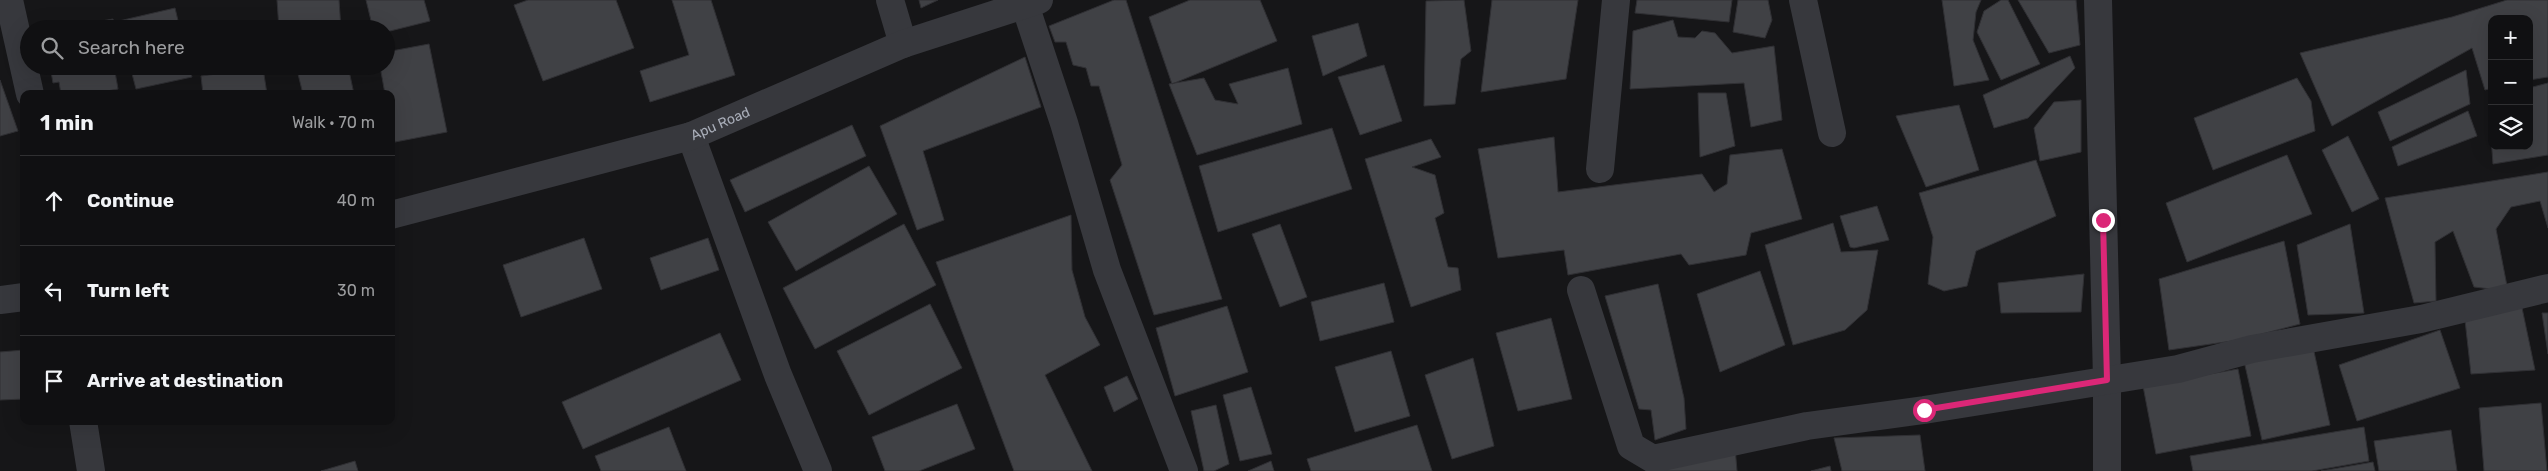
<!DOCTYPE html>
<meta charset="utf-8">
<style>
body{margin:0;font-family:Rubik,sans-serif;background:#19191b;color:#f1f3f6}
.controls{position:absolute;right:15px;top:15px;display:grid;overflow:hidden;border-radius:10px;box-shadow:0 5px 20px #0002}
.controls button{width:45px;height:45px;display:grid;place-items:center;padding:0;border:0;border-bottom:1px solid #303032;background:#101012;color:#f1f3f6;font:25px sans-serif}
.stop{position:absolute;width:15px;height:15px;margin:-11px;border:4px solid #db2777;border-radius:50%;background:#fff}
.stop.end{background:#db2777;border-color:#fff;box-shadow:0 1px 5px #0008}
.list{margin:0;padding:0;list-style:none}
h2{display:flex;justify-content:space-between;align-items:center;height:65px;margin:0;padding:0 20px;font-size:21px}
h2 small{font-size:16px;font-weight:400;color:#9c9d9f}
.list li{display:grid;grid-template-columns:32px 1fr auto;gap:15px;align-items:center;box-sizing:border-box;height:90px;padding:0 20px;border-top:1px solid #303032}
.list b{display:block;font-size:19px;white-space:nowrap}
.list em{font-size:16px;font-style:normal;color:#9c9d9f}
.icon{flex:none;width:28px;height:28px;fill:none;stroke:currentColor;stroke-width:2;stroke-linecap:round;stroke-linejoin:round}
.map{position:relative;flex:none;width:2548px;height:471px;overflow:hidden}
.search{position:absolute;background:#101012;box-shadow:0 5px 20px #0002;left:20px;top:20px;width:375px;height:55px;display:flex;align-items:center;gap:12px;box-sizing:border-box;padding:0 18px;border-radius:28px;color:#9c9d9f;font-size:19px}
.panel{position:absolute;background:#101012;box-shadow:0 5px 20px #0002;left:20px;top:90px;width:375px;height:335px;border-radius:10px}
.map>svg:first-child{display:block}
.building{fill:#404145;stroke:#303034}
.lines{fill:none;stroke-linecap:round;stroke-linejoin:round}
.minor{stroke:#37383d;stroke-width:28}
.route{stroke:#db2777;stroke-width:6}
.labels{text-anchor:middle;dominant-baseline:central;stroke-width:5;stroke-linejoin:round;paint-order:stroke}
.street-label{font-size:14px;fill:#a8adb8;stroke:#111113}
</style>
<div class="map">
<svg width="2548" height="471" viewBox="0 0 2548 471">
<rect width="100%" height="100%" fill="#161618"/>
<!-- building -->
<path class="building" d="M277,0h62l2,29h-62z
M366,0h58l6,21 -44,11v-3h-13z
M528,0h88l18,48 -91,33 -29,-76z
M672,0h39l24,75 -85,27 -10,-31 49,-16z
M919,0h19l-17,8z
M1114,0h12l96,299 -68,16 -44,-135 12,-15 -23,-79h-8l-5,-18 -13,-3 -7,-23h-11l-6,-16z
M1190,0h70l17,41 -105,43 -23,-67z
M1464,0l7,51 -10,8 -6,45 -31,2 2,-105z
M1492,0h86l-12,79 -85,13z
M1637,0h95l-3,22 -94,-9z
M1738,0h30l4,20 -7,18 -32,-6z
M1942,0h39l-5,12 -3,28 16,40 -35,6z
M2001,0h7l32,64 -39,16 -24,-48 7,-21z
M2018,0h58l4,45 -31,8z
M2507,0h41v77l-19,3v-61h-37v69l-7,2 -13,-42 -140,78 -32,-73 152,-36z
M175,8l5,21h-59l-2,-8z
M113,19l2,10h-60z
M1673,20l5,17 17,1 7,-7 13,2 17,20 42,-7 8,74 -31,7 -7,-44 -114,6 3,-58z
M1358,23l9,33 -44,20 -11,-40z
M429,44l18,88 -52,10 -4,-17v-31h-6l-5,-28h6v-14z
M2070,56l5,12 -47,50 -34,10 -11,-33z
M1025,57l16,50 -118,44 21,69 -27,10 -37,-104z
M1384,65l18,56 -42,14 -22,-58z
M50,66h64l4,23 -28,5h-29l-2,-12 -6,1z
M130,66h59l3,11 -56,12z
M296,66h52l6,28h-51z
M263,68l4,26h-64l-2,-18z
M1288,68l14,56 -105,31 -28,-71 35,-6 11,22 23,4 -9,-20z
M2466,70l4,34 -80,37 -12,-29z
M2297,78l14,23 4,30 -102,39 -19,-52z
M0,80l18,51 -18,5z
M2548,83v72l-55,9 -2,-27h1v9h37v-58z
M1698,93h28l9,53 -35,11z
M2081,100v52l-41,9 -6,-33 20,-26z
M1959,105l20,65 -53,17 -30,-71z
M2468,111l9,25 -79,30 -6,-19z
M852,125l14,31 -121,56 -15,-32z
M1332,128l20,61 -134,43 -19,-66z
M2348,136l31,63 -27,13 -30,-62z
M1554,137l4,55 144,-18 12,18 13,-8 3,-29 52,-6 20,70 -51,14 -5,22 -57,10 -8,-11 -113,21 -4,-25 -66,8 -20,-109z
M1431,139l10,18 -29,10 23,8 9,38 -9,5 13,49 10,1 3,22 -50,17 -46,-148z
M2287,155l25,59 -125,48 -21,-59z
M2036,160l20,56 -80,35 -9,35 -23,5 -16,-7 5,-47 -14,-44z
M869,166l28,48 -101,57 -28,-49z
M2548,172v56l-8,-27 -29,6 -15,22 12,62 -34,-4 -21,-56 -18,11 1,59 -22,2 -29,-105z
M1877,206l12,34 -35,8 -4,-1 -10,-31z
M1071,215l1,55 13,47 15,28 -55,30 47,96h-78l-78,-209z
M1833,223l8,29 37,-2 -11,60 -22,20 -52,15 -28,-100z
M904,224l32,61 -121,64 -32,-61z
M1280,224l27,73 -27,10 -28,-73z
M2350,224l14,89 -56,2 -11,-70z
M584,238l18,51 -81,28 -18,-52z
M708,238l11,32 -58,20 -11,-32z
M2284,241l16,83 -61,16 -70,10 -10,-71z
M1760,271l25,74 -65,27 -23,-78z
M2084,274l-3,38 -80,1 -3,-30z
M1384,283l10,39 -74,19 -9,-39z
M1658,284l26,114 2,31 -31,11 -4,-30 -12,-1 -34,-113z
M2521,303l14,67 -64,4 -6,-54z
M930,304l32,64 -93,47 -32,-64z
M1227,306l21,66 -73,24 -19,-68z
M2542,313h6v41z
M1551,318l21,81 -54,12 -22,-78z
M2440,330l20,58 -103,33 -18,-56z
M720,333l21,47 -158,69 -21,-47z
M2313,347l17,78 -68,15 -18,-79z
M24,350v49l-24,1v-48z
M1391,351l19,65 -55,16 -20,-65z
M1473,358l21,88 -42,13 -27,-84z
M2238,369l13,67 -95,18 -13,-68z
M1127,376l11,23 -24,13 -10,-25z
M1251,387l21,67 -32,7 -17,-66z
M2541,403l6,68h-63l-5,-63z
M957,404l18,45 -56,22h-34l-13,-34z
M1216,405l13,59 -15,7h-10l-13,-60z
M1417,425l15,46h-121l-4,-12z
M669,427l17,44h-85l-6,-15z
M2364,427l5,34 -57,10h-119l-3,-15z
M2451,430l6,41h-78l-5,-30z
M1920,435l5,36h-83l-8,-33z
M1735,447l2,24h-87z
M355,461l3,10h-37z
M1271,461l3,10h-26z
M2373,462l2,9h-54z
M1830,466l1,5h-20z"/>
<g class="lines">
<!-- minor -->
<g class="minor">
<path d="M9,0l21,94"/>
<path d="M890,0l13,44"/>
<path d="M1803,0l29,133"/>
<path d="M2098,0l9,380v91"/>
<path d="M1025,5l39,118 43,147 77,201"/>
<path d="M691,136l87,239 40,96"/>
<path d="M1600,169l16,-169"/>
<path id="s1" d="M391,215l300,-79 212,-92 136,-44"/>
<path d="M1581,290l50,156 22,13 154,-33 117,-16 254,-41 74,-20 169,-30 127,-31"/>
<path d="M0,300l24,-3"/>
<path d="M83,421l8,50"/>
</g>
</g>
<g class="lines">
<!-- route -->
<path class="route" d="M1924,410l183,-30 -4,-160"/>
</g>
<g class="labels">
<!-- street labels -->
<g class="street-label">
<text stroke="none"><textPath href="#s1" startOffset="342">Apu Road</textPath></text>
</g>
</g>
</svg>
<div class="controls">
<button>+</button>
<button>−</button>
<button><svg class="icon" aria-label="layers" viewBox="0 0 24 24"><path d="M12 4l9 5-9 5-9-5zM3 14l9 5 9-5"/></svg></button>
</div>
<div class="stop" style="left:1924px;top:410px"></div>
<div class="stop end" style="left:2103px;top:220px"></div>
<div class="search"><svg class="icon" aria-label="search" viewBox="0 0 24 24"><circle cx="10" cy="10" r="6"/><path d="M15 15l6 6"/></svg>Search here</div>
<section class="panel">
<h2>1 min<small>Walk · 70 m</small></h2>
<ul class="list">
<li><svg class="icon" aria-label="ahead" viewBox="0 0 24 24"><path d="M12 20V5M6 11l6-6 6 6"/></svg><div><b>Continue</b></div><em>40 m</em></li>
<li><svg class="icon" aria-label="left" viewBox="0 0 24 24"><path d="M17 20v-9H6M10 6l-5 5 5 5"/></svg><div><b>Turn left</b></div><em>30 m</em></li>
<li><svg class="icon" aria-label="arrive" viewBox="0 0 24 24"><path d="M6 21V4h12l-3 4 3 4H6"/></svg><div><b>Arrive at destination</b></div></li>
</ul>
</section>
</div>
